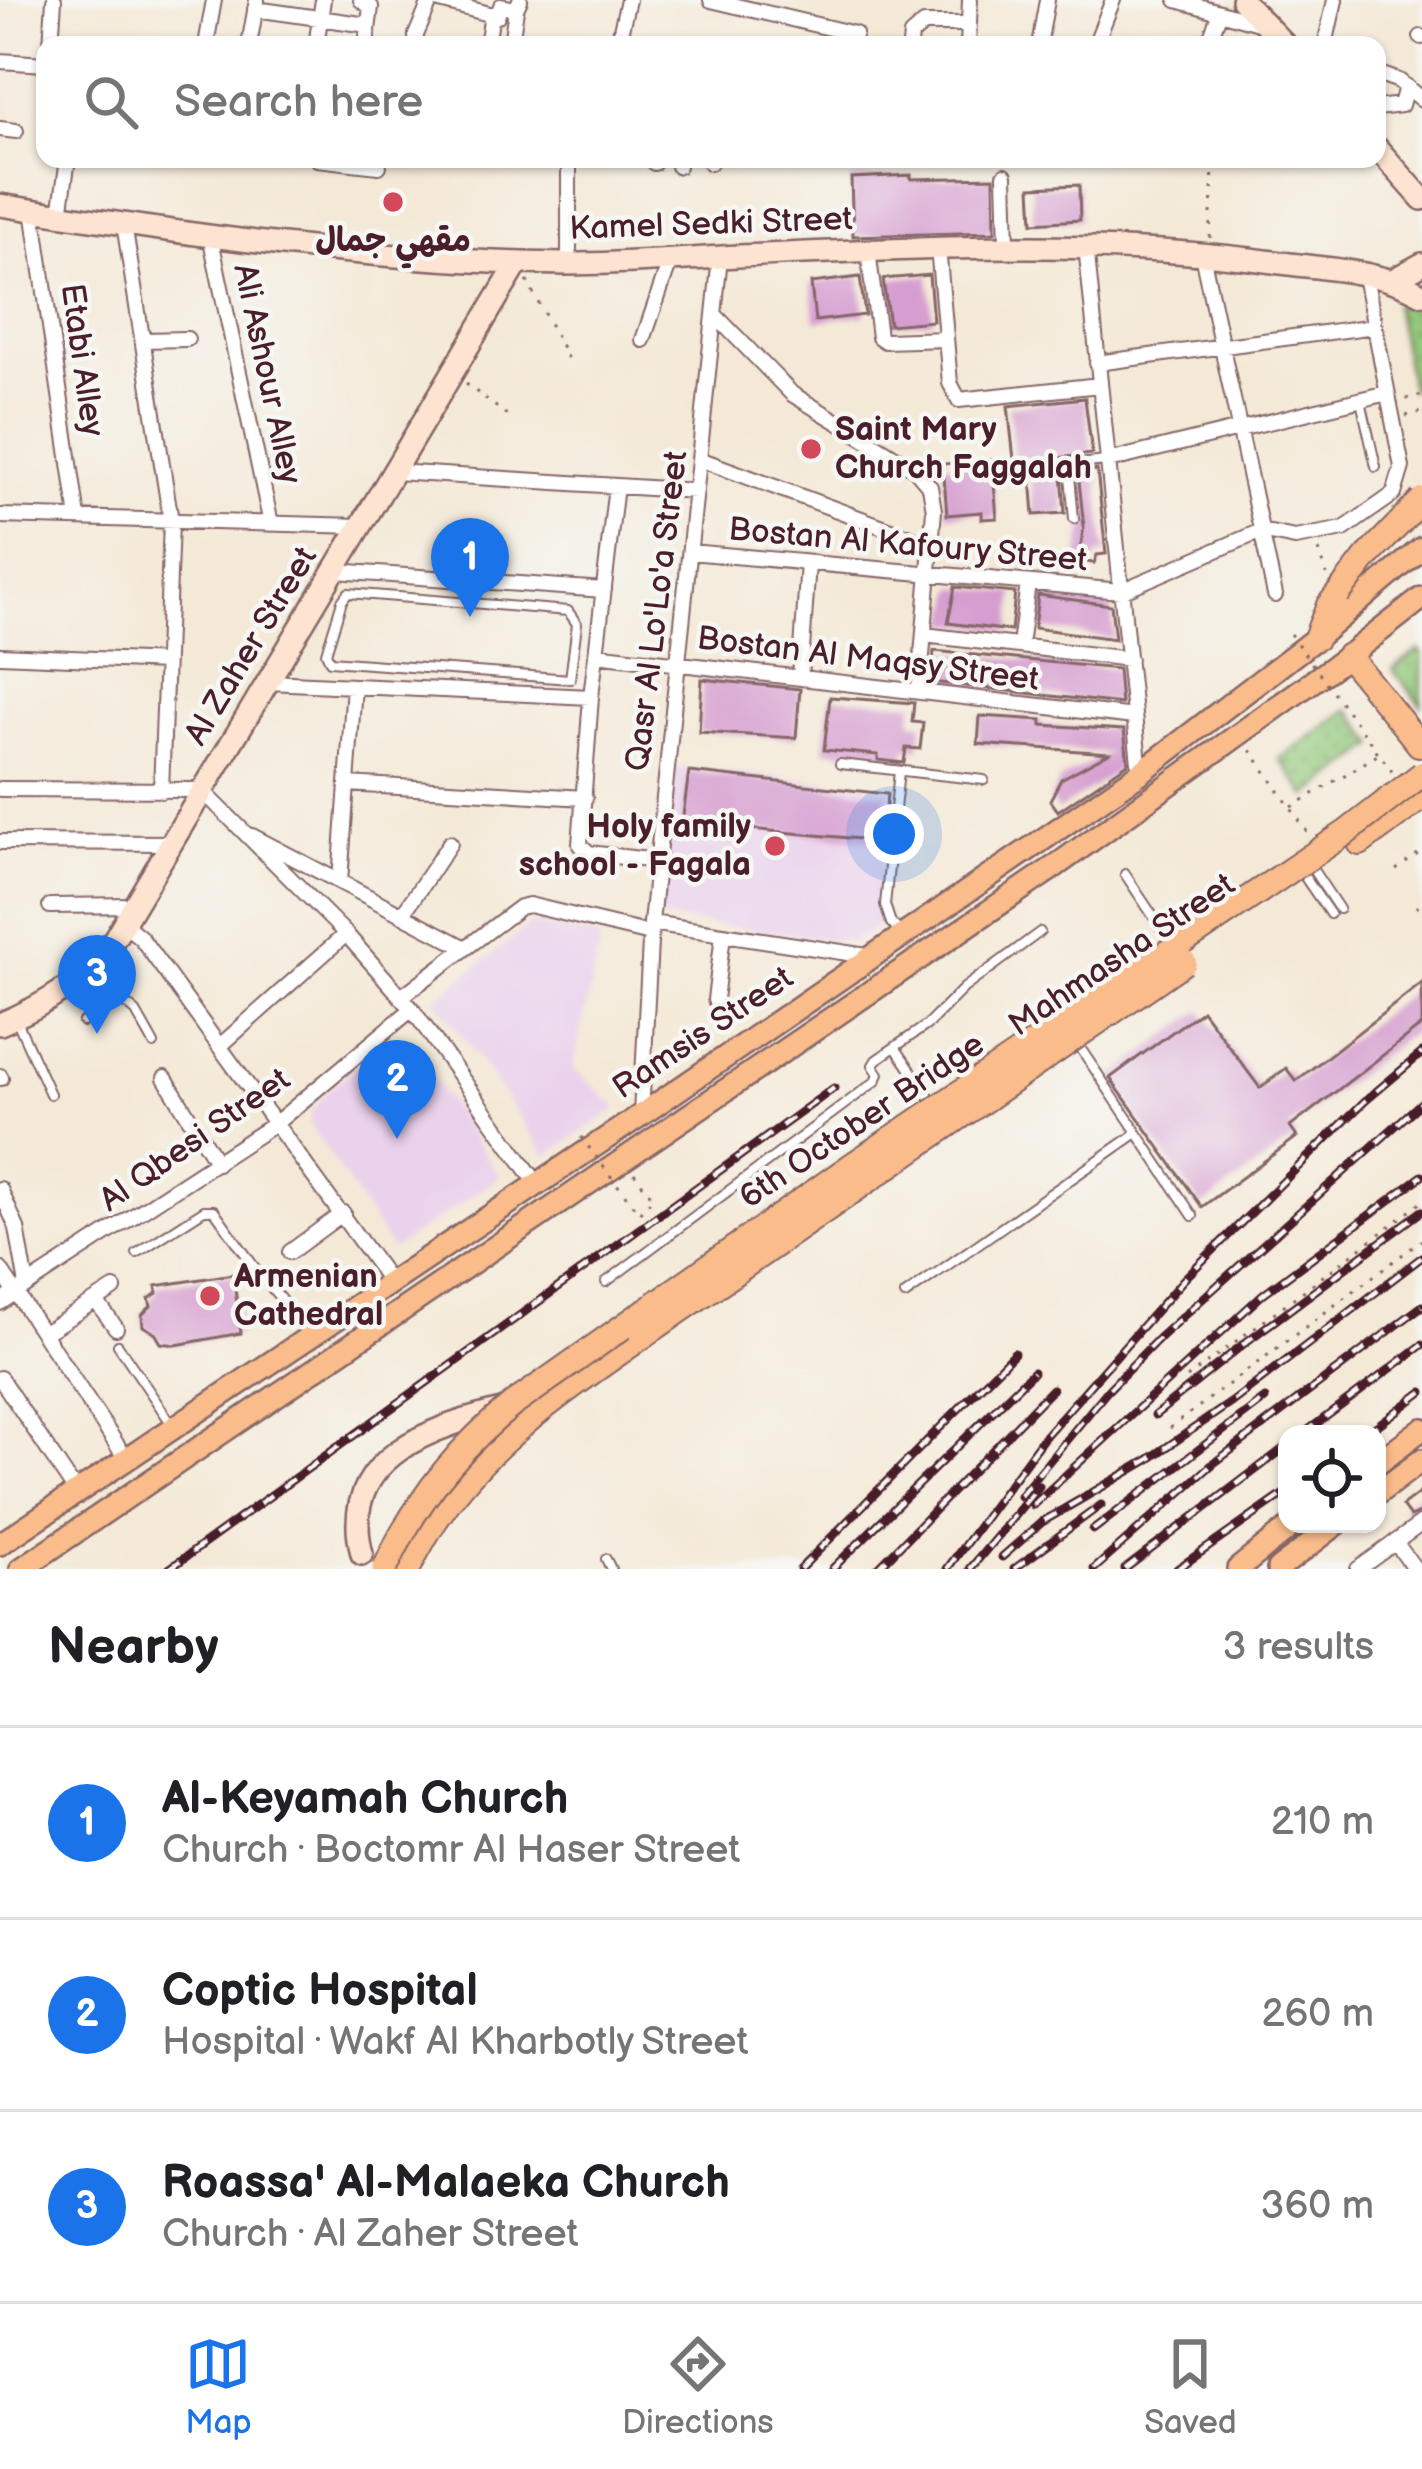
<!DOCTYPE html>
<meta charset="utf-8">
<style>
body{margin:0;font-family:"Balsamiq Sans","Playpen Sans Arabic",sans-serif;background:#f2f2f2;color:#202124}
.controls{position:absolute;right:36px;bottom:36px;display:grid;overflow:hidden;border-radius:24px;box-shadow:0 3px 9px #0004}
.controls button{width:108px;height:108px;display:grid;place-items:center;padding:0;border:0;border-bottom:3px solid #e0e0e0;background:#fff;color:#202124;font:60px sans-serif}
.you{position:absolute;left:894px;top:834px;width:42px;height:42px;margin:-30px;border:9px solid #fff;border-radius:50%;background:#1a73e8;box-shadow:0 0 0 18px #1a73e833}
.badge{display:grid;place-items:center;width:78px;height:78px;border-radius:50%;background:#1a73e8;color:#fff;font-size:39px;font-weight:700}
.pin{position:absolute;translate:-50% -99px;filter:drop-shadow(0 3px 6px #0008)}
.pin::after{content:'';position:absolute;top:63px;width:42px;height:36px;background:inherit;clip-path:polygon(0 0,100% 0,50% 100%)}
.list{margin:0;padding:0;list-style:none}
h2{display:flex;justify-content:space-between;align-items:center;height:156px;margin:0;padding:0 48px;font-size:51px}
h2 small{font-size:39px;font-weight:400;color:#757577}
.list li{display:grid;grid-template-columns:78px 1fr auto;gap:36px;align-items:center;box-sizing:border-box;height:192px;padding:0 48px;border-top:3px solid #e0e0e0}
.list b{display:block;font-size:45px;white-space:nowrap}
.list p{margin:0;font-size:39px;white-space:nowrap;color:#757577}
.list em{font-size:39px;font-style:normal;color:#757577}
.icon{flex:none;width:66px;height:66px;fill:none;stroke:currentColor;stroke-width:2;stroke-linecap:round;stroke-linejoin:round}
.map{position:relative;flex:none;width:1422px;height:1569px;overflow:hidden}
.search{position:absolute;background:#fff;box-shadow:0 3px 9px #0004;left:36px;right:36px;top:36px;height:132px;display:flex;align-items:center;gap:30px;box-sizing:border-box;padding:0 42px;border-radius:24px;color:#757577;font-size:45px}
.sheet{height:732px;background:#fff}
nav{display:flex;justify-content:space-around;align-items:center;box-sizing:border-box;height:168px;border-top:3px solid #e0e0e0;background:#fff;font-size:33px;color:#757577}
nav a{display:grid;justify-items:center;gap:6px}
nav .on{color:#1a73e8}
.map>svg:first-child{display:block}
.built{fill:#ead1ec}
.grass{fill:url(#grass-dots);stroke:#6e7453;stroke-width:3}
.building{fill:#d69dd0}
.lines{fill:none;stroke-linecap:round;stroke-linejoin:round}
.lane-casing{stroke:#866667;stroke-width:12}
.street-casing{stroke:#866667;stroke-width:18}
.secondary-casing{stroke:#866667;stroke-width:26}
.primary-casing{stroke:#866667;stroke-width:26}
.highway-casing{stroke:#866667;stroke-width:28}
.path{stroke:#866667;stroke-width:3;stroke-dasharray:3 9;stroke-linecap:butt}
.lane{stroke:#fff;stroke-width:8}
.street{stroke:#fff;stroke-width:14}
.secondary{stroke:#fde4d0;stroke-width:21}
.primary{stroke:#f9bc8a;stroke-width:21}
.highway{stroke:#f9bc8a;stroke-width:24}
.rail-casing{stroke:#4a1f2b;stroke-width:9}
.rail{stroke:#f6f6f2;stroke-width:4.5;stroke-dasharray:14;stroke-linecap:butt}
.highway-bridge-casing{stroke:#866667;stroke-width:28;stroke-linecap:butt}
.path-bridge{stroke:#866667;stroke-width:3;stroke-dasharray:3 9;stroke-linecap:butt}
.highway-bridge{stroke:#f9bc8a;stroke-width:24}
.poi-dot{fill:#d1495b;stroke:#f6f6f2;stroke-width:4.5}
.labels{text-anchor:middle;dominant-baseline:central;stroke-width:9;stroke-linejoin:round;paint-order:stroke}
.street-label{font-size:33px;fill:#4a1f2b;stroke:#f6f6f2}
.poi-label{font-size:33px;font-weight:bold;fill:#4a1f2b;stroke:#f6f6f2;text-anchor:start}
</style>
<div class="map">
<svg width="1422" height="1569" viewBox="0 0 1422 1569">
<defs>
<pattern id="grass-dots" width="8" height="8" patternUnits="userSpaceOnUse" patternTransform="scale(3)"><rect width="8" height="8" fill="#93c97b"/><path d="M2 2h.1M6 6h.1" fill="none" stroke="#80ac6a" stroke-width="1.8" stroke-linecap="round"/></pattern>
</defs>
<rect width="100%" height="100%" fill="#f6f6f2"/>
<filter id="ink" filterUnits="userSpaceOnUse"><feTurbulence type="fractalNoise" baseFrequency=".00833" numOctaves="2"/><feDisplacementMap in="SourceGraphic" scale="24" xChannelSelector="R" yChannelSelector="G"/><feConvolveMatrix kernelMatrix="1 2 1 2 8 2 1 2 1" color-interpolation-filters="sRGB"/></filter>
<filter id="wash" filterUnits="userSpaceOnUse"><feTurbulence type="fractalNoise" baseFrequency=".004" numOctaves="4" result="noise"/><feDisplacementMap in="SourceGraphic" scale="48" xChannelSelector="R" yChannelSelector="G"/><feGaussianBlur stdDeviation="2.7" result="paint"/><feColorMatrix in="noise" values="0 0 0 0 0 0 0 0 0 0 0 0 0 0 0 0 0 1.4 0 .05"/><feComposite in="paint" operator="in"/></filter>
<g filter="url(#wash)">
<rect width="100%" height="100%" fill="#f4e9d7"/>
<!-- built -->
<path class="built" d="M669,767l225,21 -12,115 4,18 -34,21 -196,-24z
M530,924l71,14 -28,130 45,40 -71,48 -111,-157z
M408,1042l92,135 -108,73 -82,-125v-11l19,-25 44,-37 7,10z"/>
<!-- grass -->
<path class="grass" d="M1402,303l20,16v68l-11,3 -17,-85z
M1419,650l3,4 -1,51 -28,-35z
M1349,709l27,36 -69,51 -27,-37z"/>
<g id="blocks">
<!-- building -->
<path class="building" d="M911,175v4l83,-2 1,55 -142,4 -2,-58z
M1079,185l1,35 -47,3 -2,-36z
M929,275l4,46 -44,4 -6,-46z
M860,277l5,38 -50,6 -4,-38z
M1085,398l7,56 -61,7 -16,7 -7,-62z
M992,460l5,58 -15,1v-7l-35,3 -4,-51z
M1097,470l9,84 -9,1 -3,8 -16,-2 6,-34 -6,-55z
M1062,474l3,39 -31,2 -3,-38z
M955,587l60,6 -4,38 -63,-8z
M1038,595l73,10 4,34 -81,-11z
M934,651l184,18 3,35 -190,-22z
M702,679l98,10 -4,49 -97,-6z
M830,697l84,6 -2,19 11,1 -3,26 -14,-1 -2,15 -26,-3v-5l-54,-5z
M980,716l62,4v5l82,5 4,33 -70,48 -8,-11 11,-21 48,-26 -131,-9z
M689,772l198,22 -4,47 -201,-18z
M1422,983v42l-132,102 7,10 -95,70 -92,-129 92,-68 58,78 26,-20 10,13z
M233,1274l8,59 -65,12 -15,-2 -6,-10 -12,-7 -1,-11 9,-9 -2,-7 8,-6 -1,-7z
M1422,1491v21l-12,5 -8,-11z"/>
</g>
</g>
<g filter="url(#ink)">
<use href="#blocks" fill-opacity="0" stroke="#866667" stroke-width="3"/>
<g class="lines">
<defs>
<path id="lane" d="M1361,401l15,66
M1069,465l5,54
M1032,469l74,-8
M348,593l220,18 9,13 -7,55 -240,-18 -4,-8 16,-52z
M840,764l144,16
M899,771l-14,134 6,18 9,8
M1311,867l28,42
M1302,873l28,41
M1125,874l46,69
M82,981l18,30
M16,1019l34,75
M83,1022l28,-17 13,-3 12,10 18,32
M1077,1043l116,173
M895,1047l40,58
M137,1253l67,-43h10l44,62 52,62
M606,1282l270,-201 3,-7 -6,-9 3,-5 51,-35 37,-37 76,-56
M905,1295l232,-162
M118,1345l55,81
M606,1559l5,10"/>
<path id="street" d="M361,0l10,7 -5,38
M436,0l61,16 4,-10 15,3 4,-9
M711,0l144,34
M1177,0l85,24
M255,9l113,16
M516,9l-4,28 15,8
M1421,37h1
M488,39l4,-25
M51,45l3,-45
M206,45l8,-45
M249,45l8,-45
M316,45l7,-45
M416,45v-10l15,-35
M624,45l-5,-7 9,-38
M910,45l1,-10 13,-11h45
M968,45l2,-45
M1039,45l8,-45
M1095,45l18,-45
M1208,45l11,-31
M1325,45l10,-45
M0,61l45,3
M1377,73l22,8 23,19
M1377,108l24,-3 5,-19
M0,129l16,2
M317,159l62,7
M654,163v-4
M710,163v-4
M678,166l1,-7
M1005,175l2,70
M33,210l45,308
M60,214l8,-55
M124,224l47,297 -10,270
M210,235l61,289
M1086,246l54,527
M938,247l12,136 9,17 141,-15
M868,250l11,87 6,4 61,-2
M1202,254l73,341
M569,264v-105
M715,315l77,79 123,75 15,18 4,23 -15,182
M143,340l44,-1
M643,340l27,-79
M1097,363l278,-37
M702,460l230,85
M1108,461l279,-68
M395,472l301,19
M616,486l-25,211 -11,148 9,8 68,8
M0,516l360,10
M690,552l431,39 140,-60 34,7 49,-9 50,-35 8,-27 -37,-191
M335,571l269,19
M924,635l205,24
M1020,646l8,-63
M596,654l538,63
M0,655l166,7
M800,678l8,-115
M268,682l323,15
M347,784l238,14
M0,789l195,1 13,6 138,138 66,75 124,173
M252,836l214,112
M0,842l171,1
M340,882l14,-196
M50,906l84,-1
M402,915l48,-72
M123,923l18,15 249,344
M651,923l223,34
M401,997l119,-90 9,-2 121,29
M715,1000l8,-66
M220,1046l126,-112
M0,1076l1,2
M165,1078l52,85
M641,1115l10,-192 69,-666
M0,1189l17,39 10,57
M290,1252l53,-39
M0,1269l127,191
M96,1301l20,27
M0,1303l276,-180 136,-114
M44,1333l70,-44
M0,1378l77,115
M1395,1542l20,27
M1358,1569l64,-46"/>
<path id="secondary" d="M1242,0l43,45
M1377,148l45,51
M0,205c187,30 378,57 567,59 58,0 115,-5 172,-8 182,-8 362,-18 542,7 46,6 101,8 141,31
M1391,281l31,-17
M0,1024c45,-19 79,-40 110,-78l408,-683
M362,1554c-25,-98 72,-128 148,-146"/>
<path id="primary" d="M1377,1463l45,-34
M1377,1494l45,-34
M0,1544l641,-429 499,-342 176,-135 106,-90
M21,1569l1036,-704 291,-209 74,-58
M1238,1569l56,-45
M1278,1569l59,-45"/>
<path id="highway" d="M1316,638l13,-33 9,-11
M1348,656l71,88 3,-2
M1360,843l62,-46
M408,1569c49,-107 142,-168 235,-233"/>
</defs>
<!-- lane casing -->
<use href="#lane" class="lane-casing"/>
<!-- street casing -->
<use href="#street" class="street-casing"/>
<!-- secondary casing -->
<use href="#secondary" class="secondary-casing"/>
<!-- primary casing -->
<use href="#primary" class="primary-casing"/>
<!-- highway casing -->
<use href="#highway" class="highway-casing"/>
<!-- path -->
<path class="path" d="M1210,238l3,-71 7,-8
M527,281l44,84
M466,384l46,35
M1406,399l16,-4
M1406,416l16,-4
M1319,550l8,25
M1251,750l59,86
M1292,807l87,-53
M1396,870l26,-19
M1416,908l6,-4
M634,1173l19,25 -14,15
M1187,1378l235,-176
M1170,1428l252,-188"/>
<!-- lane -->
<use href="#lane" class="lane"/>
<!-- street -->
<use href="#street" class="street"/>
<!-- secondary -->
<use href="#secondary" class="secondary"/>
<!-- primary -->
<use href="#primary" class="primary"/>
<!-- highway -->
<use href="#highway" class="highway"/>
<defs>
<path id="rail" d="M1155,1415l91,-73 176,-131
M1303,1434l119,-89
M1366,1434l56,-42
M1020,1496l88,-106 53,-54 261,-234
M1033,1505l230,-211 159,-118
M1093,1530l172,-131
M1002,1557l40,-35 106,-62 84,-58 190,-145
M169,1569l665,-481
M800,1569l214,-216
M832,1569l201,-197
M877,1569l175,-180
M947,1569l97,-132 140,-158 181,-178 57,-48
M970,1569l69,-83
M1014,1569l87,-64
M1094,1569l120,-106 208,-157
M1125,1569l162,-123
M1177,1569l110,-77"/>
</defs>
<!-- rail casing -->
<use href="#rail" class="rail-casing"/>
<!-- rail -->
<use href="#rail" class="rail"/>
<defs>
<path id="highway-bridge" d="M1338,594l28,-36 56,-58
M643,1336l541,-374
M385,1569c28,-64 72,-120 127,-164l339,-239 496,-334 75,-58"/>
</defs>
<!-- highway-bridge casing -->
<use href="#highway-bridge" class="highway-bridge-casing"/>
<!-- path-bridge -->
<path class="path-bridge" d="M1290,634l104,140
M581,1137l58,76"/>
<!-- highway-bridge -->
<use href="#highway-bridge" class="highway-bridge"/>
</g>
</g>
<!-- markers -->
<g class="poi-dot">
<circle cx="393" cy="202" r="12"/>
<circle cx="811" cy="449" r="12"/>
<circle cx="775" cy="846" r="12"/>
<circle cx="210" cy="1296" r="12"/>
</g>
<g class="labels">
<!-- street labels -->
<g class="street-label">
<text transform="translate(711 224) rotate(-2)">Kamel Sedki Street</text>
<text transform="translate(82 360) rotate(82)">Etabi Alley</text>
<text transform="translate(267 374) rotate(78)">Ali Ashour Alley</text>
<text transform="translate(908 545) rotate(5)">Bostan Al Kafoury Street</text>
<text transform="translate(657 611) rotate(-83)">Qasr Al Lo'Lo'a Street</text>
<text transform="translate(251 646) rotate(-59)">Al Zaher Street</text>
<text transform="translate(868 659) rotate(7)">Bostan Al Maqsy Street</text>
<text transform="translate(1122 955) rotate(-34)">Mahmasha Street</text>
<text transform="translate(703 1033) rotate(-34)">Ramsis Street</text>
<text transform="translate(862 1121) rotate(-34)">6th October Bridge</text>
<text transform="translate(195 1140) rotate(-35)">Al Qbesi Street</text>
</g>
<!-- poi labels -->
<g class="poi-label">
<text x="393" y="241" text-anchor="middle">مقهي جمال</text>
<text x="835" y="430">Saint Mary<tspan x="835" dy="38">Church Faggalah</tspan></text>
<text x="751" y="827" text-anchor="end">Holy family<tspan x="751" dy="38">school - Fagala</tspan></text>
<text x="234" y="1277">Armenian<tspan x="234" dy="38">Cathedral</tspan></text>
</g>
</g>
</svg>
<div class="controls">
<button><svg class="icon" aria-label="locate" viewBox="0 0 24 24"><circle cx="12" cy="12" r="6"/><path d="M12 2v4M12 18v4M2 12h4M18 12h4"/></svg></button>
</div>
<div class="you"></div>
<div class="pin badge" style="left:470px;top:617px">1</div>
<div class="pin badge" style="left:397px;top:1139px">2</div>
<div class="pin badge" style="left:97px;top:1034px">3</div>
<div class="search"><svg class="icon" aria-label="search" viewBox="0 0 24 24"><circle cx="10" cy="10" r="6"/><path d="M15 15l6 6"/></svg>Search here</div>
</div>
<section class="sheet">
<h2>Nearby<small>3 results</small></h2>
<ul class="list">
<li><span class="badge">1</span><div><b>Al-Keyamah Church</b><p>Church · Boctomr Al Haser Street</p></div><em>210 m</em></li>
<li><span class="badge">2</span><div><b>Coptic Hospital</b><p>Hospital · Wakf Al Kharbotly Street</p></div><em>260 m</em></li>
<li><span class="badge">3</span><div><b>Roassa' Al-Malaeka Church</b><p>Church · Al Zaher Street</p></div><em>360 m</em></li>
</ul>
</section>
<nav>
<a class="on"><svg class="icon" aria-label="map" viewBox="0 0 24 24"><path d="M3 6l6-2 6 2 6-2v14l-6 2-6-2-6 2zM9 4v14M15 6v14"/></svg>Map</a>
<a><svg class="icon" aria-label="directions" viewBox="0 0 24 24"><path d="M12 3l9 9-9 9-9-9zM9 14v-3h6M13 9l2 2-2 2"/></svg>Directions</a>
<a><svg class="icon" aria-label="saved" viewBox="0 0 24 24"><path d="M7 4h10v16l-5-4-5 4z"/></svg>Saved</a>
</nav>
